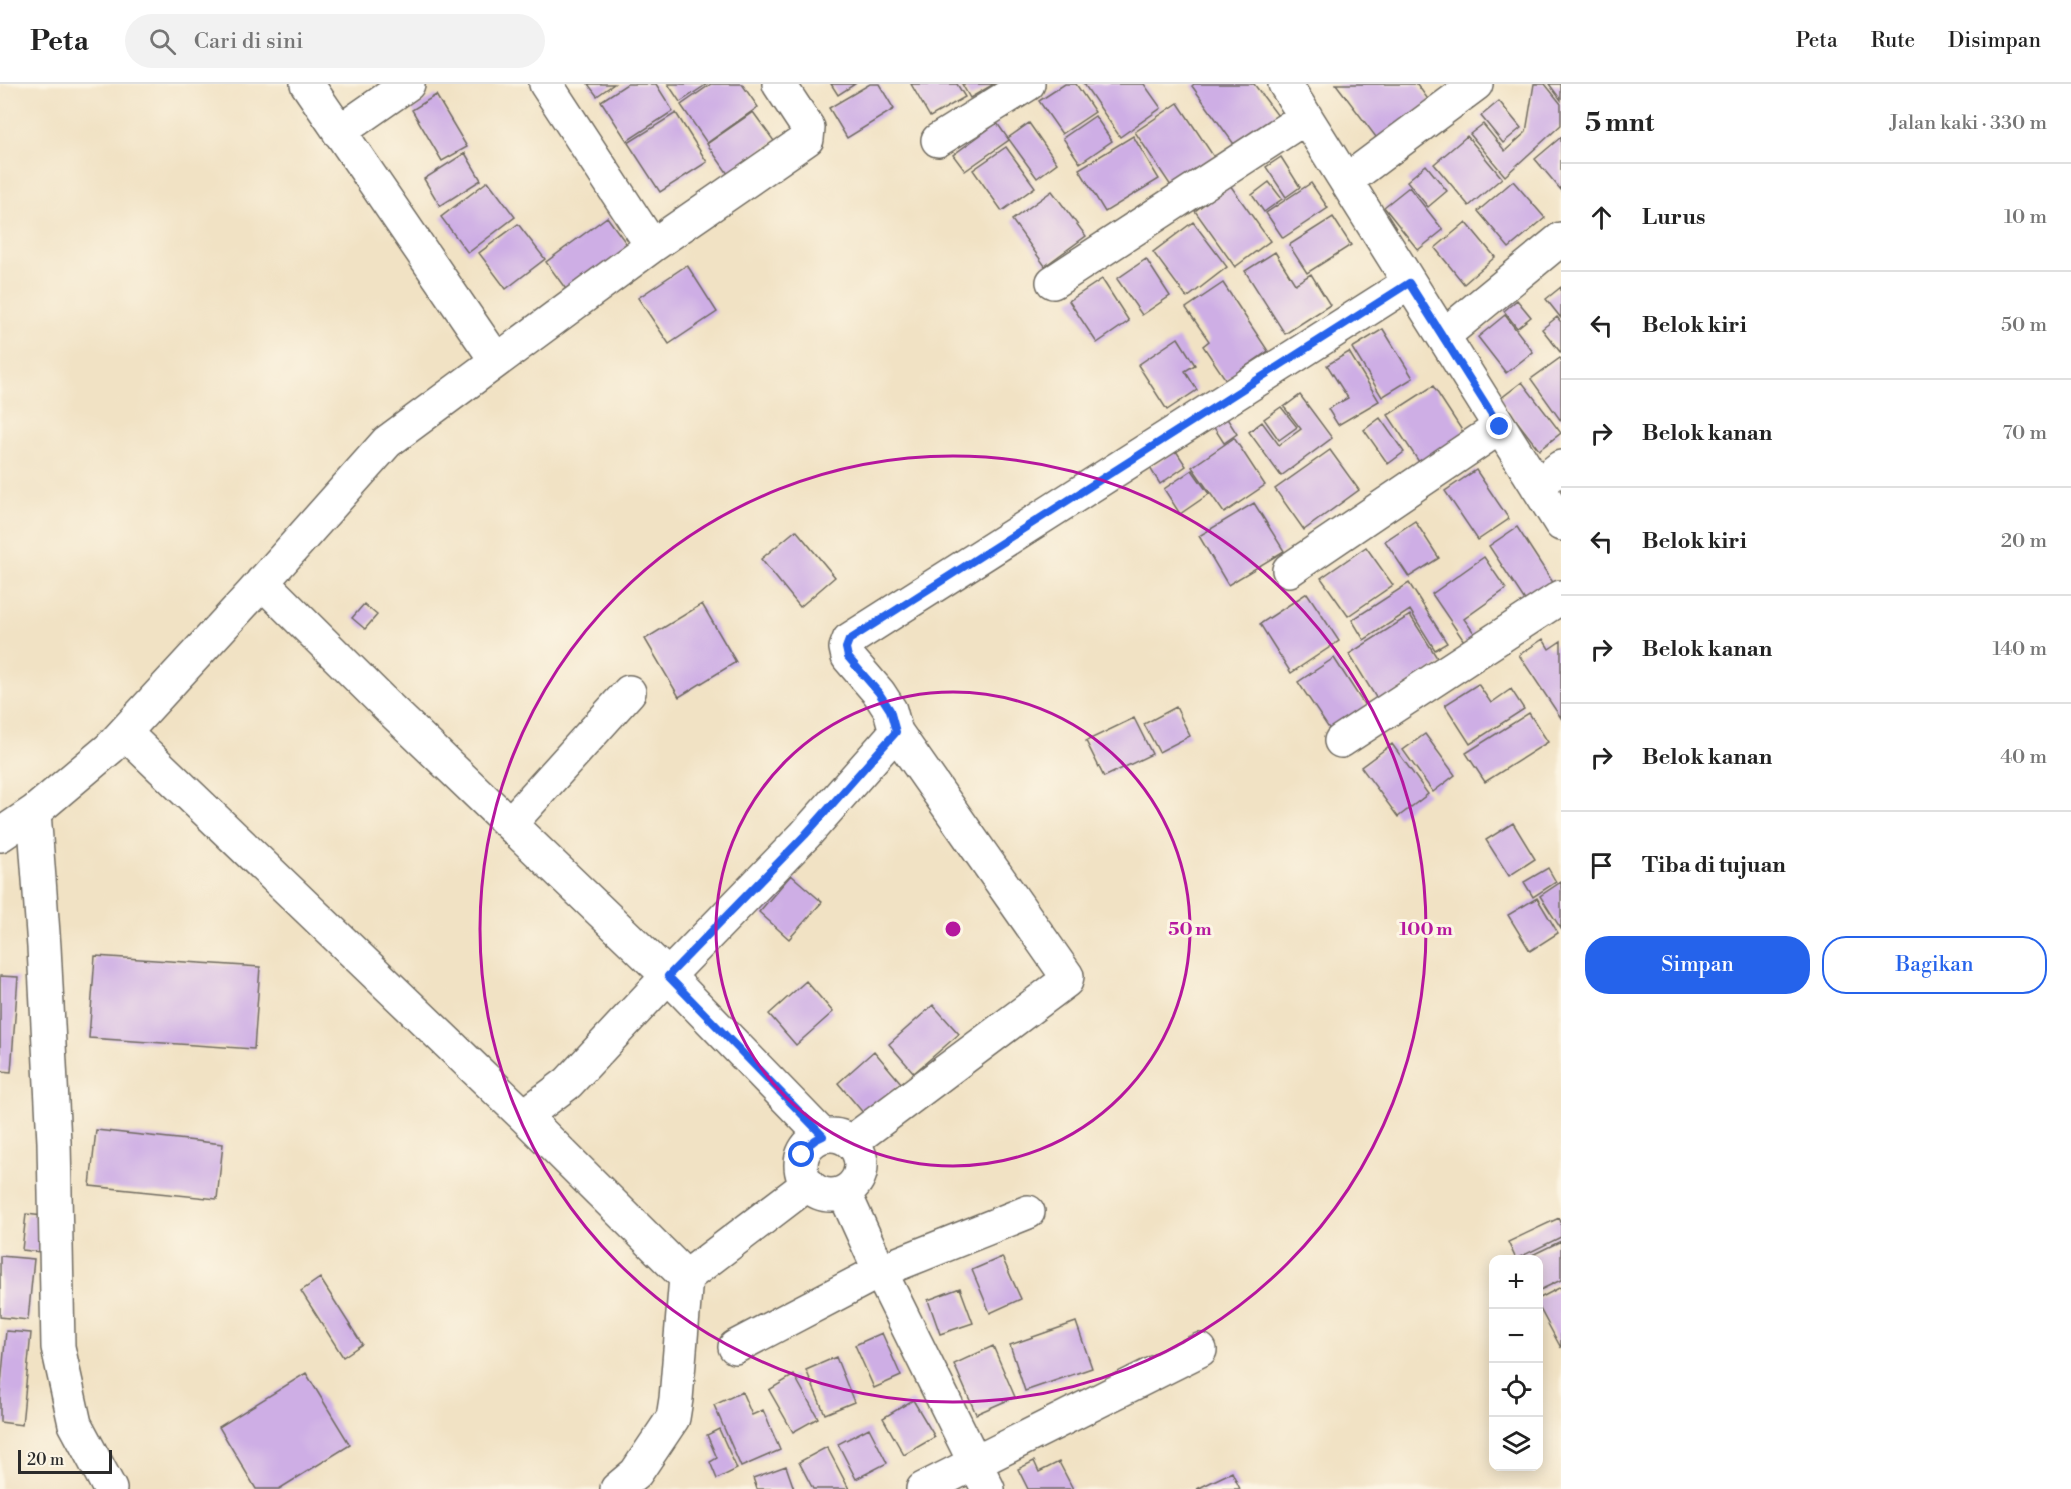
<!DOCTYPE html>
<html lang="id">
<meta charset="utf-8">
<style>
body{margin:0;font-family:"Libre Bodoni",serif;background:#f2f2f2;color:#222}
.controls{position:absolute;right:18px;bottom:18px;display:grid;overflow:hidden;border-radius:12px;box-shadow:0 3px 15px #0003}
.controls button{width:54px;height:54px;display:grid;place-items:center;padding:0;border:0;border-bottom:2px solid #e0e0e0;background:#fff;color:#222;font:30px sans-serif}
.scale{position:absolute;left:18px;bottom:15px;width:94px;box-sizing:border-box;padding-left:6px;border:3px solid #2b2b2b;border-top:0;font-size:16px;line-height:21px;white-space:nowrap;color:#2b2b2b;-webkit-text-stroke:4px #fcf5e5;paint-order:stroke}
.stop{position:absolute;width:18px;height:18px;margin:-14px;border:4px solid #2563eb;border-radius:50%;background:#fff}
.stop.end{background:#2563eb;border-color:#fff;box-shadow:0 2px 6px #0008}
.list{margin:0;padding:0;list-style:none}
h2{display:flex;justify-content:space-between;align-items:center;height:78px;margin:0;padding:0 24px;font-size:26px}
h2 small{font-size:20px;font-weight:400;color:#767676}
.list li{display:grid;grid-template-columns:39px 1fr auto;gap:18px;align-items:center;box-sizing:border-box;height:108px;padding:0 24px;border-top:2px solid #e0e0e0}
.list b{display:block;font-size:22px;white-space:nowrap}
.list em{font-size:20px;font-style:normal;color:#767676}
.actions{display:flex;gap:12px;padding:18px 24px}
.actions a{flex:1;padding:14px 0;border:2px solid #2563eb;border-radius:24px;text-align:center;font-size:21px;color:#2563eb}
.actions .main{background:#2563eb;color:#fff}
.icon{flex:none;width:33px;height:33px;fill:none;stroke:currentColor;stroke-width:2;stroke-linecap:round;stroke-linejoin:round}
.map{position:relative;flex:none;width:1561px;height:1405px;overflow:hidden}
header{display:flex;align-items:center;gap:36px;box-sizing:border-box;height:84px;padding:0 30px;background:#fff;border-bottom:2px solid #e0e0e0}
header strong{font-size:28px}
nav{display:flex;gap:33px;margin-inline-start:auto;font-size:21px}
.search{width:420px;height:54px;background:#f2f2f2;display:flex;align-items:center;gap:15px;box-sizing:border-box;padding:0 21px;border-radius:33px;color:#767676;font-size:22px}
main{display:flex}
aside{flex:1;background:#fff}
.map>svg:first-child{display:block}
.building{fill:#ceaee5}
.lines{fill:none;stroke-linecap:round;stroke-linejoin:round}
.minor-casing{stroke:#706b61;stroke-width:36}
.minor{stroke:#fff;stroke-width:33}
.route{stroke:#2563eb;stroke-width:8}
.ring{fill:none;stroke:#b5179e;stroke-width:3}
.centre{fill:#b5179e;stroke:#fcf5e5;stroke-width:3}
.ring-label{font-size:18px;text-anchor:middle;font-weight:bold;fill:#b5179e;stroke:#fcf5e5;stroke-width:6;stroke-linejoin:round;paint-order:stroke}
</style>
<header>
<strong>Peta</strong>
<div class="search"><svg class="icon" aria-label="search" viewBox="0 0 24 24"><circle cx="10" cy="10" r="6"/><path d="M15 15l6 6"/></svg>Cari di sini</div>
<nav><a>Peta</a><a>Rute</a><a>Disimpan</a></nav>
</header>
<main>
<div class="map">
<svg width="1561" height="1405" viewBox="0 0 1561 1405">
<rect width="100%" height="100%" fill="#fcf5e5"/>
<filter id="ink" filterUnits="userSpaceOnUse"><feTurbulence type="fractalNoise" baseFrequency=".0167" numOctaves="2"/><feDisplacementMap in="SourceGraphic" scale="12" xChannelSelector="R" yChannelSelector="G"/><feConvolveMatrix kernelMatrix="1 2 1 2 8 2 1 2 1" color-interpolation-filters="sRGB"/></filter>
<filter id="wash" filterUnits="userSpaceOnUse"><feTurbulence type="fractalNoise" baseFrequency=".008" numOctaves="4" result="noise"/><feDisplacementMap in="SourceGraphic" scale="24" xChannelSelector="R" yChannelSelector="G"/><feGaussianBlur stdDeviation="1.35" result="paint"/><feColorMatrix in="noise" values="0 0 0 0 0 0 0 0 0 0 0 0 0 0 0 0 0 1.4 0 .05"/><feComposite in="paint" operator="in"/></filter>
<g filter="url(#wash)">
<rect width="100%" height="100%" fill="#f1e2c4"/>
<g id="blocks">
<!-- building -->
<path class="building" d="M588,0h26l-17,12z
M627,0h29l17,27 -46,30 -26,-40z
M668,0h39l-27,18z
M711,0h31l16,23 -51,36 -26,-38z
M831,0h24l-17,11z
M870,0h9l15,25 -47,29 -18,-30z
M911,0h46l8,13 -35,20z
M962,0h32l-24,14z
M1065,0h11l19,28 -33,22 -23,-33z
M1084,0h60l17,24 -41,29z
M1194,0h60l24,32 -42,31 -44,-61z
M1336,0h81l13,18 -51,39z
M1534,0h11l16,20v21l-56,51 -35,-42 13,-10 22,27 21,-19z
M1549,0h12v16z
M436,11l31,52 -25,14 -30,-51z
M1499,17l22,27 -18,15 -22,-27z
M1178,19l38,57 -43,29 -38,-57z
M753,28l21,29 -46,33 -21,-30z
M676,29l31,49 -47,30 -32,-49z
M1095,32l17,25 -32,22 -17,-25z
M997,39l12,17 -44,31 -12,-16z
M1029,39l28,40 -20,15 -29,-40z
M1133,52l26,43 -54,33 -26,-43z
M1467,52l35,42 -33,28 -35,-42z
M1561,53v53l-26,-31z
M1006,63l29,40 -33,24 -29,-41z
M465,69l16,27 -41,26 -16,-27z
M1281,73l19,30 -14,10 -20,-30z
M1426,81l21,26 -19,16 -21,-26z
M488,97l27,36 -47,36 -27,-36z
M1513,97l32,37 -36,30 -31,-37z
M1269,98l13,17 -18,13 -12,-17z
M1311,99l17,25 -45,30 -17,-25z
M1230,101l40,56 -35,26 -40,-56z
M1409,103l34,43 -25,20 -34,-43z
M1052,107l34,45 -41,30 -33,-46z
M607,133l27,37 -61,45 -27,-37z
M1333,133l18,28 -44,28 -18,-28z
M1193,138l34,45 -40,31 -34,-46z
M1466,138l29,35 -31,27 -29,-36z
M518,140l27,35 -39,30 -27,-36z
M1275,168l20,32 16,-10 19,31 -45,29 -40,-63z
M1146,175l24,37 -28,19 -25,-36z
M687,181l30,47 -48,32 -31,-46z
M1102,195l27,42 -32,22 -28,-42z
M1223,199l45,68 -42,29 -23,-34 6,-5 -23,-33z
M1561,203v31l-15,-19z
M1517,216l14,17 -14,11 -13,-17z
M1505,231l28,37 -27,21 -28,-36z
M1557,233l4,5v31l-19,-24z
M1383,245l30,49 -31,19 -30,-49z
M1178,254l17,27 -10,6 12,19 -30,20 -29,-45z
M1349,268l30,49 -41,24 -10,-16 20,-11 -21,-33z
M1560,274l1,1v62l-30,-42z
M1522,298l39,51 -22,17 -39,-51z
M1433,302l34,52 -44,30 -35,-53z
M1300,311l32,43 -51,38 -32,-44 13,-10 17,23 22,-16 -17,-22z
M1281,323l16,20 -18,13 -15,-21z
M1226,333l11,17 -13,9 -11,-17z
M1380,334l24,34 -16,12 -24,-34z
M1234,354l31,47 -41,28 -32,-46z
M1330,366l29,40 -55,40 -29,-41z
M1176,367l10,15 -26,18 -10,-16z
M1192,386l17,24 -29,20 -16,-25z
M1476,386l33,49 -31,21 -33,-49z
M1254,419l30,48 -56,34 -29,-49z
M1415,437l24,37 -30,19 -24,-36z
M1517,443l37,57 -28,18 -37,-56z
M796,446l39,47 -35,30 -39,-48z
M1366,463l27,38 -45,31 -27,-38z
M1484,473l22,32 -42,30 13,18 -11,7 -34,-50z
M1409,499l38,60 -12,7 -25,-40 -46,30 -12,-20z
M1307,509l32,48 -48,32 -31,-49z
M364,520l13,11 -12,14 -13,-11z
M702,520l34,58 -57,35 -34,-58z
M1410,531l31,49 -61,40 -31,-50z
M1543,555l6,10 12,-8v77l-42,-63z
M1334,574l35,54 -35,24 -36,-54z
M1478,600l13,19 20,-14 13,20 -54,35 -25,-39z
M1176,623l14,29 -31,16 -15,-28z
M1529,629l19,29 -63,40 -19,-29z
M1134,634l18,36 -48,23 -18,-36z
M1425,650l30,41 -22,17 -30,-42z
M1392,660l36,50 -30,23 -37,-50z
M1513,739l22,36 -26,17 -23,-36z
M1548,784l8,14 -23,15 -9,-15z
M791,791l31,27 -33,37 -30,-27z
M1561,798v47l-21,-33z
M1537,814l21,35 -28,18 -22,-36z
M95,872l165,11 -6,82 -165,-11z
M0,892l18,1 -7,95 -11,-1z
M806,897l27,31 -37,33 -27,-31z
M933,921l26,29 -45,39 -25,-29z
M874,967l27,32 -36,32 -27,-32z
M96,1046l127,14 -6,55 -127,-13z
M26,1130l17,2 -3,36 -18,-2z
M1559,1134l2,4v15l-45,22 -8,-17z
M1561,1157v39l-23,11v-31h-16z
M0,1172l34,3 -6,61 -28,-3z
M1002,1173l19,42 -31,14 -18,-43z
M320,1194l42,66 -19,13 -42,-66z
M1561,1203v61l-23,-43v-6z
M960,1204l13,35 -33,11 -12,-34z
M1076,1238l16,46 -67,23 -15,-46z
M6,1247l25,2 -9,92 -22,-3v-27z
M882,1249l19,43 -27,12 -19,-43z
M993,1262l22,51 -39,17 -22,-50z
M836,1273l18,45 -29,12 -19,-44z
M306,1289l44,72 -71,44h-23l-37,-62z
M794,1291l24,43 -25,14 -24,-42z
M742,1308l10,23 11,-5 17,40 -39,17 -27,-62z
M913,1316l22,37 -31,18 -21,-37z
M869,1344l18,35 -31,16 -18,-35z
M719,1345l18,40 -20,10 -7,-17 7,-4 -10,-23z
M827,1363l22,42h-36l-14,-27z
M1034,1377l5,11 20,-10 14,27h-45l-10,-20z
M786,1382l8,23h-37l-4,-11z
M1232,1388l8,17h-43z"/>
</g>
</g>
<g filter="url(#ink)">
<use href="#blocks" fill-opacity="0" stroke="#706b61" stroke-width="1.5"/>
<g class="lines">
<defs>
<path id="minor" d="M307,0l189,276
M546,0l106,162
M1285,0l276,440
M339,48l69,-48
M938,56l90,-56
M1346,97l130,-97
M1053,198l253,-165
M1443,252l118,-97
M1537,402l24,-19
M1289,486l211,-143
M262,498l127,126 279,268 155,160
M125,649l399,383 162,161 122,-93
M1341,657l220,-144
M34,728l10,135 10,195 4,205 17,77 35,65
M510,740l119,-132
M0,751l34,-23 76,-64 141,-153 136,-153 265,-196 155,-107 1,-11 -29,-44
M524,1032l44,-33 100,-107 137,-141 91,-103
M801 1081a30 30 0 1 1 60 0a30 30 0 1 1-60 0Z
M851,1058l215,-161 1,-5 -171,-244 -6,-22 -11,-17 -31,-36 -2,-9 3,-8 560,-357
M844,1108l36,79 108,218
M735,1263l145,-76 148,-59
M617,1405l19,-16 37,-55 3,-19 10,-122
M923,1405l277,-139"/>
</defs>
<!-- minor casing -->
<use href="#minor" class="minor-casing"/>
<!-- minor -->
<use href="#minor" class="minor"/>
</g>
</g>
<g class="lines" filter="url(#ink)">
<!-- route -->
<path class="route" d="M802,1071c6,-10 11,-15 21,-19l-155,-160 137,-141 91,-103 -6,-22 -11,-17 -31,-36 -2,-9 3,-8 560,-357 91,144"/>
</g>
<!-- distance rings -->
<g class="ring">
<circle cx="953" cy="845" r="237"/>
<circle cx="953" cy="845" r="473"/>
</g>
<circle cx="953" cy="845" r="9" class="centre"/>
<g class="ring-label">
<text x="1190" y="851">50 m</text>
<text x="1426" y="851">100 m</text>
</g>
</svg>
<div class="controls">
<button>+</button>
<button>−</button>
<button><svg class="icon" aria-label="locate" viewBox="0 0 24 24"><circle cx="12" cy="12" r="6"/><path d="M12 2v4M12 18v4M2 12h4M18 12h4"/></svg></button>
<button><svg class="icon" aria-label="layers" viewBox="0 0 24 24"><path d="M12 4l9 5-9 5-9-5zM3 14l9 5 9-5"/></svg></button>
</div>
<div class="scale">20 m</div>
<div class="stop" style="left:802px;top:1071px"></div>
<div class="stop end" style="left:1500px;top:343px"></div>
</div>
<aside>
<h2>5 mnt<small>Jalan kaki · 330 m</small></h2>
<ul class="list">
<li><svg class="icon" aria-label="ahead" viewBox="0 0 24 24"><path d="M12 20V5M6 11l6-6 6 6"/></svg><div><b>Lurus</b></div><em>10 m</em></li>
<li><svg class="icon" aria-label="left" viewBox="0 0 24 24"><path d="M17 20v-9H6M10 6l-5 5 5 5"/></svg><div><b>Belok kiri</b></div><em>50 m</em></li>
<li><svg class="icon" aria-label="right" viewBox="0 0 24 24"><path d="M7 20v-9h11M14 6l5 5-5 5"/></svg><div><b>Belok kanan</b></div><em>70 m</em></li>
<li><svg class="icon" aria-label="left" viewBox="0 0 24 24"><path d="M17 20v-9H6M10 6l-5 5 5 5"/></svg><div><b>Belok kiri</b></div><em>20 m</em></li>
<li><svg class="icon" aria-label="right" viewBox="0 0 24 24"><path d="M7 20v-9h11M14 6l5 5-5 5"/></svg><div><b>Belok kanan</b></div><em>140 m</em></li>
<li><svg class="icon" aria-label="right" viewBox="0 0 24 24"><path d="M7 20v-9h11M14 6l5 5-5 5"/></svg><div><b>Belok kanan</b></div><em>40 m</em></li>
<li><svg class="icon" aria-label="arrive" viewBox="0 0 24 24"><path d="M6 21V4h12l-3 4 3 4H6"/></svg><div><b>Tiba di tujuan</b></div></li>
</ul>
<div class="actions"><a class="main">Simpan</a><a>Bagikan</a></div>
</aside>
</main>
